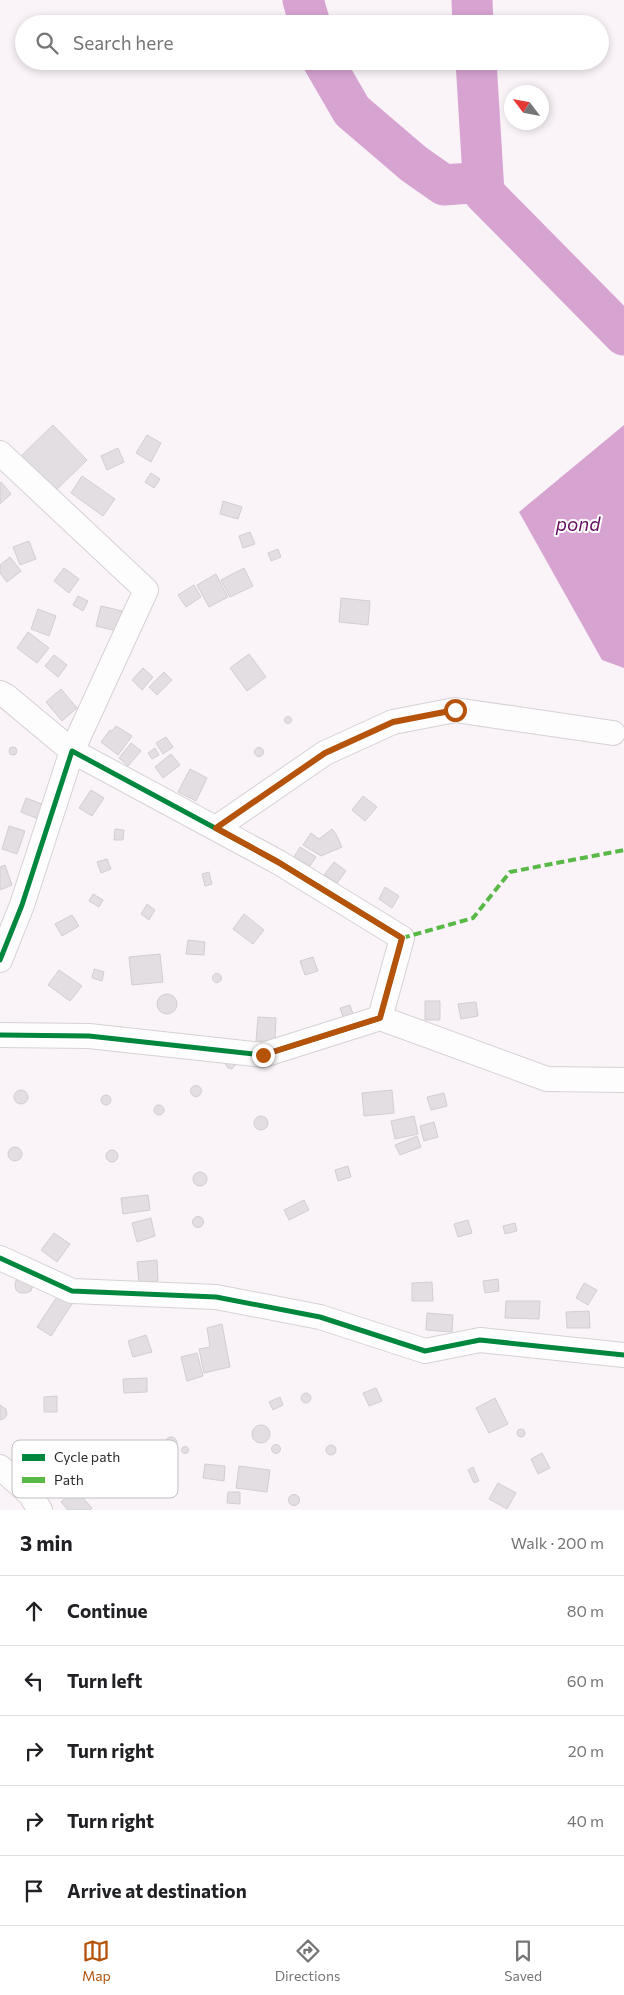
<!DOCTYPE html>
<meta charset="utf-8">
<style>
body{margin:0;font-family:Commissioner,sans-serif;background:#f2f2f2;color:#202124}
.compass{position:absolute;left:504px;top:85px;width:45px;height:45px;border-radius:50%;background:#fff;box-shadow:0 2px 8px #0003;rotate:302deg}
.stop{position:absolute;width:15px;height:15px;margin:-11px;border:4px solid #b45309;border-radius:50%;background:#fff}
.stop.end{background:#b45309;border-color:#fff;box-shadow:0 1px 5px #0008}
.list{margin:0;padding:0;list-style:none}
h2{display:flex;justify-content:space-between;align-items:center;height:65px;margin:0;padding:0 20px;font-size:21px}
h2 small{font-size:16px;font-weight:400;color:#757577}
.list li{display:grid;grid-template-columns:32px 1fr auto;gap:15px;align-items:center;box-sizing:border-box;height:70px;padding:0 20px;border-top:1px solid #e0e0e0}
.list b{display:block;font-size:19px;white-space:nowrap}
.list em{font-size:16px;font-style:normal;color:#757577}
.icon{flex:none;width:28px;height:28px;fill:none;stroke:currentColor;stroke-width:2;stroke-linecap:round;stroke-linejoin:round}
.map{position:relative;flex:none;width:624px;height:1510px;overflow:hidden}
.search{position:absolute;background:#fff;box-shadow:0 2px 8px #0003;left:15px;right:15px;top:15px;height:55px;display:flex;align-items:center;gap:12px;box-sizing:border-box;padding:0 18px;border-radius:28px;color:#757577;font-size:19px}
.sheet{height:415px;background:#fff}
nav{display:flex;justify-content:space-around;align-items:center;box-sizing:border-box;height:70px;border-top:1px solid #e0e0e0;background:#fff;font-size:14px;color:#757577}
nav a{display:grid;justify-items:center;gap:2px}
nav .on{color:#b45309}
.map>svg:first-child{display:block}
.water{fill:#d7a4d2}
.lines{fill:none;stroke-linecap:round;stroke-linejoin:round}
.river{stroke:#d7a4d2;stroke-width:41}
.building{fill:#e2dee1;stroke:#d3ced2}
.minor-casing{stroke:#d6d1d5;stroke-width:26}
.minor{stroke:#fefdfe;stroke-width:24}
.quiet{stroke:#58b947;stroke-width:4;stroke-dasharray:8 4;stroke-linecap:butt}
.cycleway-casing{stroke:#fff;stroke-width:8}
.cycleway{stroke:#00873e;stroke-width:5}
.route{stroke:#b45309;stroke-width:6}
.labels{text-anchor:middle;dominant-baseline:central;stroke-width:4;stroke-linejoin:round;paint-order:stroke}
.water-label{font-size:19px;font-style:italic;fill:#640c60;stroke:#fff}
.key{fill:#fff;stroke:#c0bfc0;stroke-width:1}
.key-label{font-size:14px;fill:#2e2a2d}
</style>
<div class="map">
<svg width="624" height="1510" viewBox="0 0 624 1510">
<rect width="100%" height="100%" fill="#faf4f9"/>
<!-- water -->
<path class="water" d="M624,425v243l-22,-8 -83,-148z"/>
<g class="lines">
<!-- river -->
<path class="river" d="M303,0l7,24
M472,0l1,24
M323,61l29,50 62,53 30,21 39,-3
M476,61l8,132 140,142"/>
</g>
<!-- building -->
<path class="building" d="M53,425l34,35 -32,31 -34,-35z
M147,435l14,8 -10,19 -15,-9z
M118,448l6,14 -17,8 -6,-14z
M151,473l9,6 -6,9 -9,-6z
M82,476l33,23 -12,17 -32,-23z
M1,482l10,12 -11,10v-21z
M223,501l19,6 -4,12 -18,-5z
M250,532l5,12 -12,4 -4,-12z
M29,541l7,18 -16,6 -7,-18z
M278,549l3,8 -10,4 -3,-8z
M10,557l11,14 -14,11 -7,-9v-8z
M64,568l15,11 -10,14 -15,-12z
M244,568l9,18 -23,11 -9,-17z
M216,574l12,23 -19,10 -12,-22z
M194,585l7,12 -15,10 -8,-12z
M78,596l10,5 -5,10 -10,-6z
M341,598l29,3 -2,24 -29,-3z
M101,606l21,5 -5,20 -21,-5z
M38,609l18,7 -7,20 -18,-7z
M28,632l21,16 -12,15 -20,-15z
M249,654l17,23 -19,14 -17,-23z
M54,655l13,10 -9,12 -13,-11z
M143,668l10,9 -11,13 -10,-10z
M164,672l8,8 -15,15 -8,-8z
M61,689l16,19 -15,13 -16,-19z
M284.5 720a3.5 3.5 0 1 1 7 0a3.5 3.5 0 1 1-7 0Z
M116,726l16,10 -14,19 -17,-13 9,-12 2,1z
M166,737l7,10 -10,7 -7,-11z
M131,743l10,8 -13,15 -9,-8z
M9 751a4 4 0 1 1 8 0a4 4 0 1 1-8 0Z
M254.5 752a4.5 4.5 0 1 1 9 0a4.5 4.5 0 1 1-9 0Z
M155,748l4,7 -7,4 -4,-6z
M171,754l9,11 -17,13 -8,-11z
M190,769l17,9 -11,23 -18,-9z
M91,790l13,8 -12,18 -13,-8z
M363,796l14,11 -12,14 -13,-11z
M26,798l21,8 -6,14 -20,-8z
M9,826l16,5 -8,23 -15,-5z
M115,829l9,1 -1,10h-9z
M332,829l4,5 6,13 -21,9 -18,-11 8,-12 8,6z
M300,847l16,10 -6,9 -16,-9z
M107,859l4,10 -10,4 -4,-11z
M334,862l12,9 -9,12 -13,-8z
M5,865l7,20 -12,5v-23z
M209,872l3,12 -7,2 -3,-12z
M385,887l14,9 -7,12 -13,-9z
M93,894l10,6 -4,7 -10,-6z
M147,904l8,6 -6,10 -8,-6z
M244,914l20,16 -11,14 -20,-15z
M72,915l7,11 -17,10 -7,-12z
M188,940l17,2 -1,13 -18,-1z
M160,954l3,28 -31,3 -3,-28z
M313,957l5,14 -13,4 -5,-14z
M94,969l10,3 -2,9 -10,-3z
M59,970l23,16 -12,15 -22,-16z
M212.5 978a4.5 4.5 0 1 1 9 0a4.5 4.5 0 1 1-9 0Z
M157 1004a10 10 0 1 1 20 0a10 10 0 1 1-20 0Z
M425,1001h15v19h-15z
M476,1002l2,14 -17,3 -3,-15z
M350,1005l4,12 -10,3 -4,-12z
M258,1017l18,1 -1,24 -19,-1z
M224,1062l13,1 -5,6 -4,-1z
M190.5 1091a5.5 5.5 0 1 1 11 0a5.5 5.5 0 1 1-11 0Z
M392,1090l2,23 -30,3 -2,-23z
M14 1097a7 7 0 1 1 14 0a7 7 0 1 1-14 0Z
M444,1093l3,13 -16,4 -4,-13z
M101 1100a5 5 0 1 1 10 0a5 5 0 1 1-10 0Z
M154 1110a5 5 0 1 1 10 0a5 5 0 1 1-10 0Z
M254 1123a7 7 0 1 1 14 0a7 7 0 1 1-14 0Z
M414,1116l4,18 -23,5 -4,-18z
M434,1122l4,15 -14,4 -4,-15z
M417,1136l4,11 -21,8 -5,-10z
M8 1154a7 7 0 1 1 14 0a7 7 0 1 1-14 0Z
M106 1156a6 6 0 1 1 12 0a6 6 0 1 1-12 0Z
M348,1166l3,11 -13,4 -3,-11z
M193 1179a7 7 0 1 1 14 0a7 7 0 1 1-14 0Z
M148,1195l2,15 -27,4 -2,-16z
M304,1200l5,10 -20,10 -5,-10z
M192.5 1222a5.5 5.5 0 1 1 11 0a5.5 5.5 0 1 1-11 0Z
M151,1218l4,18 -18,6 -5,-19z
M468,1220l4,13 -14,4 -4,-13z
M515,1223l2,8 -12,3 -2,-8z
M54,1233l16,11 -13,18 -16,-12z
M157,1260l1,21 -19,2 -2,-21z
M17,1278l16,7 -2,6 -5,2h-6l-4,-3 -1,-6z
M498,1279l1,12 -14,2 -2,-12z
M432,1282l1,19h-21v-18z
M584,1283l13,7 -9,15 -12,-7z
M58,1295l14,9 -21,32 -14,-9z
M506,1301h34l-1,18 -34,-1z
M589,1311l1,17h-23l-1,-16z
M427,1313l26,2 -1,17 -26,-2z
M222,1324l8,43 -26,6 -5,-24 11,-2 -3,-19z
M146,1335l6,17 -19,5 -5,-16z
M197,1353l6,23 -16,5 -6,-24z
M147,1378v14l-23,1 -1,-14z
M376,1388l6,13 -13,5 -6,-13z
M301 1398a5 5 0 1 1 10 0a5 5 0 1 1-10 0Z
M57,1396v16h-13v-15z
M280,1397l3,8 -10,5 -4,-8z
M495,1398l13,26 -19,9 -13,-25z
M0,1405l6,4 1,5 -2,4 -5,2z
M252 1434a9 9 0 1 1 18 0a9 9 0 1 1-18 0Z
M517 1433a4 4 0 1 1 8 0a4 4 0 1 1-8 0Z
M165 1443a6 6 0 1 1 12 0a6 6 0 1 1-12 0Z
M271.5 1449a4.5 4.5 0 1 1 9 0a4.5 4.5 0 1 1-9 0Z
M326 1450a5 5 0 1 1 10 0a5 5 0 1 1-10 0Z
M181.5 1450a3.5 3.5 0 1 1 7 0a3.5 3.5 0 1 1-7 0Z
M542,1453l8,15 -12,6 -7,-15z
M205,1464l20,2 -1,15 -21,-3z
M239,1466l31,4 -3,22 -31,-4z
M473,1467l6,14 -5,2 -6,-13z
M498,1483l18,10 -9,16 -18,-10z
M75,1489l17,19 -2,2h-22l-7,-8z
M228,1492h12v12l-13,-1z
M288.5 1500a5.5 5.5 0 1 1 11 0a5.5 5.5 0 1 1-11 0Z"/>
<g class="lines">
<defs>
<path id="minor" d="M0,453l146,137 -74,161 -66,-55 -6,-3
M216,828l109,-75 68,-31 62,-12 158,23
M0,960l22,-55 50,-154 206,111 124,76 -22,80 -117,37 -174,-19 -89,-1
M380,1018l167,61 77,1
M0,1258l72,33 144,6 104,20 105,34 55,-11 144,15
M0,1467l30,27 10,16"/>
</defs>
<!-- minor casing -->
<use href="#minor" class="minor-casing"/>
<!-- minor -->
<use href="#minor" class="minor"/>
<!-- quiet -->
<path class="quiet" d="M402,938l71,-20 37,-46 114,-22"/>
<defs>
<path id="cycleway" d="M0,960l22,-55 50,-154 206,111 124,76 -22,80 -117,37 -174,-19 -89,-1
M0,1258l72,33 144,6 104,20 105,34 55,-11 144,15"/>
</defs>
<!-- cycleway casing -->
<use href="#cycleway" class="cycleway-casing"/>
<!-- cycleway -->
<use href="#cycleway" class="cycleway"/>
</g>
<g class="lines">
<!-- route -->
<path class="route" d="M263,1055l117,-37 22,-80 -124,-76 -62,-34 109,-75 68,-31 62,-12"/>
</g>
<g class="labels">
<!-- water labels -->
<g class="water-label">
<text x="578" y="523">pond</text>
</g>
</g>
<!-- legend -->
<rect x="12" y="1440" width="166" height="58" rx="8" class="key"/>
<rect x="22" y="1454" width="23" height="7" fill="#00873e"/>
<rect x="22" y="1477" width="23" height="6" fill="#58b947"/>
<g class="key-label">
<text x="54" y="1462">Cycle path</text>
<text x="54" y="1485">Path</text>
</g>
</svg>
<svg class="compass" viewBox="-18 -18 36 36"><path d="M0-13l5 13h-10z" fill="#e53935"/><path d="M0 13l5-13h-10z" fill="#757577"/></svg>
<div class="stop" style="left:455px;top:710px"></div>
<div class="stop end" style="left:263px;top:1055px"></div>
<div class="search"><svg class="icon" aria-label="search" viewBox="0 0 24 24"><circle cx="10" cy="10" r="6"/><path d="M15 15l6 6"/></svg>Search here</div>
</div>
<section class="sheet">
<h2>3 min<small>Walk · 200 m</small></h2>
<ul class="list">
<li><svg class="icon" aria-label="ahead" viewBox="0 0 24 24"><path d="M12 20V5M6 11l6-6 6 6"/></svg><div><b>Continue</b></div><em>80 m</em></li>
<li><svg class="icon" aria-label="left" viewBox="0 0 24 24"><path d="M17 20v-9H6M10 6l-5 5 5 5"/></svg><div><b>Turn left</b></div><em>60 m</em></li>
<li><svg class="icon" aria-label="right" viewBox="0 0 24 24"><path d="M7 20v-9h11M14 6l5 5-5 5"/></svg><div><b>Turn right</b></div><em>20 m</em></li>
<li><svg class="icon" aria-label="right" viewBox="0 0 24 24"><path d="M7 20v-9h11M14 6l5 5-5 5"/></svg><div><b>Turn right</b></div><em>40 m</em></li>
<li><svg class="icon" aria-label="arrive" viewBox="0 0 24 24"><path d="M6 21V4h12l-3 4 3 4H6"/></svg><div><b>Arrive at destination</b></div></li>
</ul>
</section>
<nav>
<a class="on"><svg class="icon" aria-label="map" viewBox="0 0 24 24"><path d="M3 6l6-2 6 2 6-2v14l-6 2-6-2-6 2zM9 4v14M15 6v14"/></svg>Map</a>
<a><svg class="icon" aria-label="directions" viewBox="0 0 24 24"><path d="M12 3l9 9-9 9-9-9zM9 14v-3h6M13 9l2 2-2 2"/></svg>Directions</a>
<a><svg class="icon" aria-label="saved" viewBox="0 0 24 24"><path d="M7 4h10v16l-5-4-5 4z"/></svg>Saved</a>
</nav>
